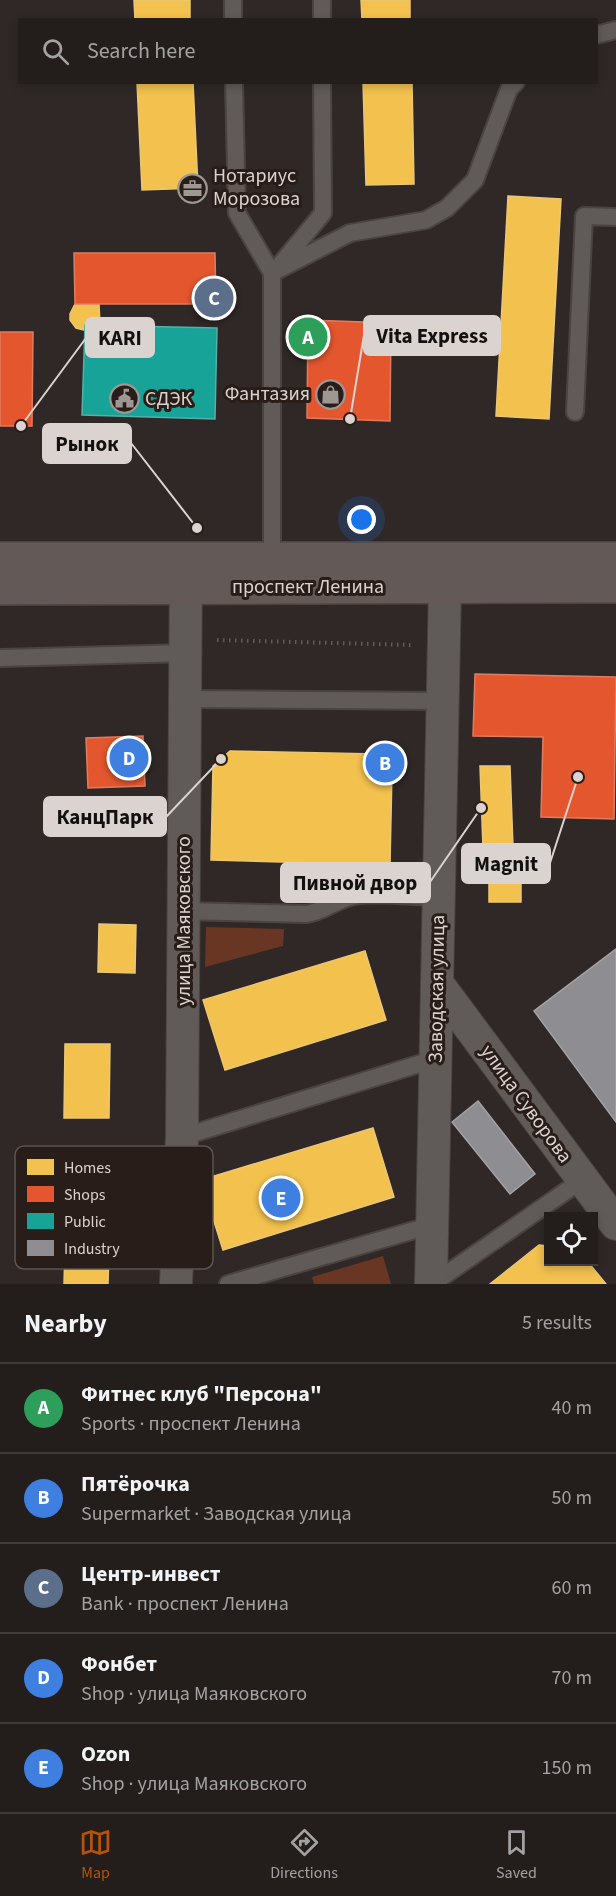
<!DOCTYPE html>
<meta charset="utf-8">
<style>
body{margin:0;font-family:"Source Sans 3",sans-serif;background:#2f2b29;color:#f1f3f6}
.controls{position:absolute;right:18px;bottom:18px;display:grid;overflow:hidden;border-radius:0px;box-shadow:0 3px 9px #0003}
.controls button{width:54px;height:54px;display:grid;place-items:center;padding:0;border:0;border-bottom:2px solid #403c3b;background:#231e1c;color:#f1f3f6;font:30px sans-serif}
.you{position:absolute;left:362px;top:520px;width:21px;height:21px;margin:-15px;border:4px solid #fff;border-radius:50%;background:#1a73e8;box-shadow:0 0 0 9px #1a73e833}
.badge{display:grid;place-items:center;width:39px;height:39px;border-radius:50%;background:#b45309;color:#fff;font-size:20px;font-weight:700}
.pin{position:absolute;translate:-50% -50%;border:3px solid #fff;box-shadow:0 2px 6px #0006}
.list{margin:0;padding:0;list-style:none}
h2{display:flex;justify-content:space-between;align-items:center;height:78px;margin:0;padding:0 24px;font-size:26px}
h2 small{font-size:20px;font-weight:400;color:#a3a2a3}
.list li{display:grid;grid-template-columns:39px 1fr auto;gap:18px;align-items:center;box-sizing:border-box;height:90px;padding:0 24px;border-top:2px solid #403c3b}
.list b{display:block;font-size:22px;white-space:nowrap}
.list p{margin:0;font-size:20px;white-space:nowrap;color:#a3a2a3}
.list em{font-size:20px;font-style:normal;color:#a3a2a3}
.icon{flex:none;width:33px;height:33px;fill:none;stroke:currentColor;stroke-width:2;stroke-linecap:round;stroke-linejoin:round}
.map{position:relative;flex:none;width:616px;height:1284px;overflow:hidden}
.search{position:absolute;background:#231e1c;box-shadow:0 3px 9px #0003;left:18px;right:18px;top:18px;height:66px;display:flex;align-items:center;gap:15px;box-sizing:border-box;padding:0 21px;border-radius:0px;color:#a3a2a3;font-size:22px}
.sheet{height:528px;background:#231e1c}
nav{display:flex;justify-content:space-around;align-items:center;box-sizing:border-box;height:84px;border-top:2px solid #403c3b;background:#231e1c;font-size:16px;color:#a3a2a3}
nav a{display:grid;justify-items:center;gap:3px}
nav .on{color:#b45309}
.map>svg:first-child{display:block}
.green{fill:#693623}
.homes{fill:#f2c14e;stroke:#ebc675;stroke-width:1.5}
.shops{fill:#e4572e;stroke:#e17c5f;stroke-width:1.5}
.public{fill:#17a398;stroke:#52b1a9;stroke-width:1.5}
.industry{fill:#8d8d92;stroke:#a4a2a5;stroke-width:1.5}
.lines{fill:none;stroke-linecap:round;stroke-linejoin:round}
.service-casing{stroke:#4a4342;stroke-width:20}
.minor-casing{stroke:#4a4342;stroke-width:34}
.secondary-casing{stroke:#4a4342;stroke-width:36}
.path{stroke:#605c5b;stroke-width:4;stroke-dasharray:1.5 4.5;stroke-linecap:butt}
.service{stroke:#605a58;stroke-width:16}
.minor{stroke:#605a58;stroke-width:32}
.secondary{stroke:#635956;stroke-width:33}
.labels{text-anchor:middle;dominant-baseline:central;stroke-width:6;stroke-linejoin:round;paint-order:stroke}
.poi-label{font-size:20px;fill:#dbd3d0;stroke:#291d19;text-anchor:start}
.street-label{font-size:20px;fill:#dbd3d0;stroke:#291d19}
.key{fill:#291d19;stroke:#5e5450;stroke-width:1.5}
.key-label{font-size:16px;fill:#dbd3d0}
.leader{fill:none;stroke:#dbd3d0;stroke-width:2}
.callout-dot{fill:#dbd3d0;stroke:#291d19;stroke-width:2}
.callout{fill:#dbd3d0;stroke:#dbd3d0;stroke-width:2}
.callout-label{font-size:21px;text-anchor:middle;font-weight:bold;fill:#111}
</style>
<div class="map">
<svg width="616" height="1284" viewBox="0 0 616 1284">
<rect width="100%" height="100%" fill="#2f2826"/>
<!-- green -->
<path class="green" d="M206,927l78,2 -1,17 -78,21z
M383,1256l8,28h-77l-2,-7z"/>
<!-- homes -->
<path class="homes" d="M134,0h56v20h-55z
M361,0h49v20h-48z
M137,82h56l5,106 -56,2z
M363,82h49l2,102 -48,1z
M508,196l53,3 -12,220 -53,-3z
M75,304h24l1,21h-15l-1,5 -8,-2 -6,-8v-6z
M230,751l148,3 14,17 -2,94 -179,-5 2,-94z
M480,766h30l3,81 -30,1z
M489,870l32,1v31h-32z
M99,924l37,1 -1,48 -37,-1z
M365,951l21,69 -161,50 -22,-70z
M65,1044h45l-1,74h-45z
M373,1128l21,69 -171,53 -22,-70z
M539,1245l9,1v16h40l18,22h-116z
M65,1248l44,2 -1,34h-44z"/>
<!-- shops -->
<path class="shops" d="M74,253h141l1,51h-141z
M308,320l83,3 -1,98 -83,-3z
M0,332h33l-1,94h-32z
M475,674l141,3 -2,142 -73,-2 2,-80 -70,-1z
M143,736l2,50 -57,2 -2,-50z"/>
<!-- public -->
<path class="public" d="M85,325l132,3 -2,91 -133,-4z"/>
<!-- industry -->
<path class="industry" d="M616,949v173l-82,-111z
M478,1101l57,73 -25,20 -58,-72z"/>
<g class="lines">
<defs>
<path id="service" d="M233,0v20
M322,0v20
M596,35l20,-5
M234,82l3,131 35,60v292
M279,266l44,-53 -1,-131
M272,273l78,-40 76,-13 21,-12 28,-28 34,-91 7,-7
M575,412l9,-196 32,1
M0,658l186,-5
M185,699l258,2
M184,911l122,3c18,-2 31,-15 48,-18 22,-4 61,1 85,1
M182,1137l253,-78
M228,1284l204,-59
M432,1284l150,-104"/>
<path id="minor" d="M437,983l179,241
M176,1284l6,-147 4,-575
M431,1284l14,-698"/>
<path id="secondary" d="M0,559h616
M0,588l616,-2"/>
</defs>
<!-- service casing -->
<use href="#service" class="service-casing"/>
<!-- minor casing -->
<use href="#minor" class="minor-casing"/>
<!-- secondary casing -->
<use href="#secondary" class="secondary-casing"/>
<!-- path -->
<path class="path" d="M217,640l194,5"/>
<!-- service -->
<use href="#service" class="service"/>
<!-- minor -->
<use href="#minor" class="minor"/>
<!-- secondary -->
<use href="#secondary" class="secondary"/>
</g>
<!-- icons -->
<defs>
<symbol id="office-ring" viewBox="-11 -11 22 22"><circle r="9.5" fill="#291d19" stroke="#9f9794" stroke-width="1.5"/><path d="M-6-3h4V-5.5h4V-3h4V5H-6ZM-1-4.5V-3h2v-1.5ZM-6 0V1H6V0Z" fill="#9f9794"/></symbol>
<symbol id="shop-ring" viewBox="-11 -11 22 22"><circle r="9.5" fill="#291d19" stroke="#9f9794" stroke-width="1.5"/><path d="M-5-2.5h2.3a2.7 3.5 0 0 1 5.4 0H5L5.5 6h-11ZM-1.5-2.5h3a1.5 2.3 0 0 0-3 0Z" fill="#9f9794"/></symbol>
<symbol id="civic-ring" viewBox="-11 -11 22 22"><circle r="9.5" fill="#291d19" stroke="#9f9794" stroke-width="1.5"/><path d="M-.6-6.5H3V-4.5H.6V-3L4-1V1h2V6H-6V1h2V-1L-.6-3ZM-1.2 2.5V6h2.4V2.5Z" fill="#9f9794"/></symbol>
</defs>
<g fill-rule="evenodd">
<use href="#office-ring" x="176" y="172" width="33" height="33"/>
<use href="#shop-ring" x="314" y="378" width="33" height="33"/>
<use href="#civic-ring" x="108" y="382" width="33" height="33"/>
</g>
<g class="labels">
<!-- poi labels -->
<g class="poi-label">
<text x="213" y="176">Нотариус<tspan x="213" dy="23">Морозова</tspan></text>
<text x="310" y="394" text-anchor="end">Фантазия</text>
<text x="145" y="399">СДЭК</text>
</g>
<!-- street labels -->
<g class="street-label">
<text x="308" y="587">проспект Ленина</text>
<text transform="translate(184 921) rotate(-90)">улица Маяковского</text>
<text transform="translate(437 989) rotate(-89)">Заводская улица</text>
<text transform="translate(526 1104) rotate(54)">улица Суворова</text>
</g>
</g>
<!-- legend -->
<rect x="15" y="1146" width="198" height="123" rx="9" class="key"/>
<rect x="27" y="1159" width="27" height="16" fill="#f2c14e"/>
<rect x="27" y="1186" width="27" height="16" fill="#e4572e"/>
<rect x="27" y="1213" width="27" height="16" fill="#17a398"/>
<rect x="27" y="1240" width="27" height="16" fill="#8d8d92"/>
<g class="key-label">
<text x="64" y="1173">Homes</text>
<text x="64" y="1200">Shops</text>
<text x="64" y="1227">Public</text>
<text x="64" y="1254">Industry</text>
</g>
<!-- callouts -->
<path class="leader" d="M350 419L364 335M21 426L86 338M197 528L131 443M221 759L166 817M578 777L550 863M481 808L430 882"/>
<g class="callout-dot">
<circle cx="350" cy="419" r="6"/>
<circle cx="21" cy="426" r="6"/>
<circle cx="197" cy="528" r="6"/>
<circle cx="221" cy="759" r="6"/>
<circle cx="578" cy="777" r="6"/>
<circle cx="481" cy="808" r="6"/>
</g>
<g class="callout">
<rect x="364" y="316" width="136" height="39" rx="6"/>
<rect x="86" y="318" width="68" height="39" rx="6"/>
<rect x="43" y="424" width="88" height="39" rx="6"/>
<rect x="44" y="797" width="122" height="39" rx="6"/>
<rect x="462" y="844" width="88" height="39" rx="6"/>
<rect x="281" y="863" width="149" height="39" rx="6"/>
</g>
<g class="callout-label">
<text x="432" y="343">Vita Express</text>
<text x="120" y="345">KARI</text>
<text x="87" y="451">Рынок</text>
<text x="105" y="824">КанцПарк</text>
<text x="506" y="871">Magnit</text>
<text x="355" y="890">Пивной двор</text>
</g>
</svg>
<div class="controls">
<button><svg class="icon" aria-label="locate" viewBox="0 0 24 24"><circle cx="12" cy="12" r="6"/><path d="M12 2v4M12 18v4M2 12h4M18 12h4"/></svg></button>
</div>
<div class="you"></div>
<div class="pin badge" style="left:308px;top:337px;background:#2e9e5b">A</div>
<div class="pin badge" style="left:385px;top:763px;background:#3f7fe0">B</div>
<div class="pin badge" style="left:214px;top:298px;background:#5c6f8a">C</div>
<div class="pin badge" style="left:129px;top:758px;background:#3f7fe0">D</div>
<div class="pin badge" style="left:281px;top:1198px;background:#3f7fe0">E</div>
<div class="search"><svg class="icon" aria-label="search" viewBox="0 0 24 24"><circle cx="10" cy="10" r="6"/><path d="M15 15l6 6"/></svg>Search here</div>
</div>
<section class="sheet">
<h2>Nearby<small>5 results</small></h2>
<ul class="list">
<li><span class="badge" style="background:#2e9e5b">A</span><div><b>Фитнес клуб &quot;Персона&quot;</b><p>Sports · проспект Ленина</p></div><em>40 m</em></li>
<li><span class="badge" style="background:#3f7fe0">B</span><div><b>Пятёрочка</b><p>Supermarket · Заводская улица</p></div><em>50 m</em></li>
<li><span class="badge" style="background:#5c6f8a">C</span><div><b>Центр-инвест</b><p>Bank · проспект Ленина</p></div><em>60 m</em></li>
<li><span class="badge" style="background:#3f7fe0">D</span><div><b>Фонбет</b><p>Shop · улица Маяковского</p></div><em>70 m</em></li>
<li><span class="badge" style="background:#3f7fe0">E</span><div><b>Ozon</b><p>Shop · улица Маяковского</p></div><em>150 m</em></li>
</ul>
</section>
<nav>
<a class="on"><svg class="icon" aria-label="map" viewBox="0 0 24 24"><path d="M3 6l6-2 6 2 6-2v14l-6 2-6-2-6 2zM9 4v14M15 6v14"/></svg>Map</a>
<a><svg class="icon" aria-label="directions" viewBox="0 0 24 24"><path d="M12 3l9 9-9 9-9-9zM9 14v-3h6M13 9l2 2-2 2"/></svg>Directions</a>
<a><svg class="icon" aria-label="saved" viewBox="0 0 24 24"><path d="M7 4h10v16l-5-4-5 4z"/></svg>Saved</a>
</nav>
